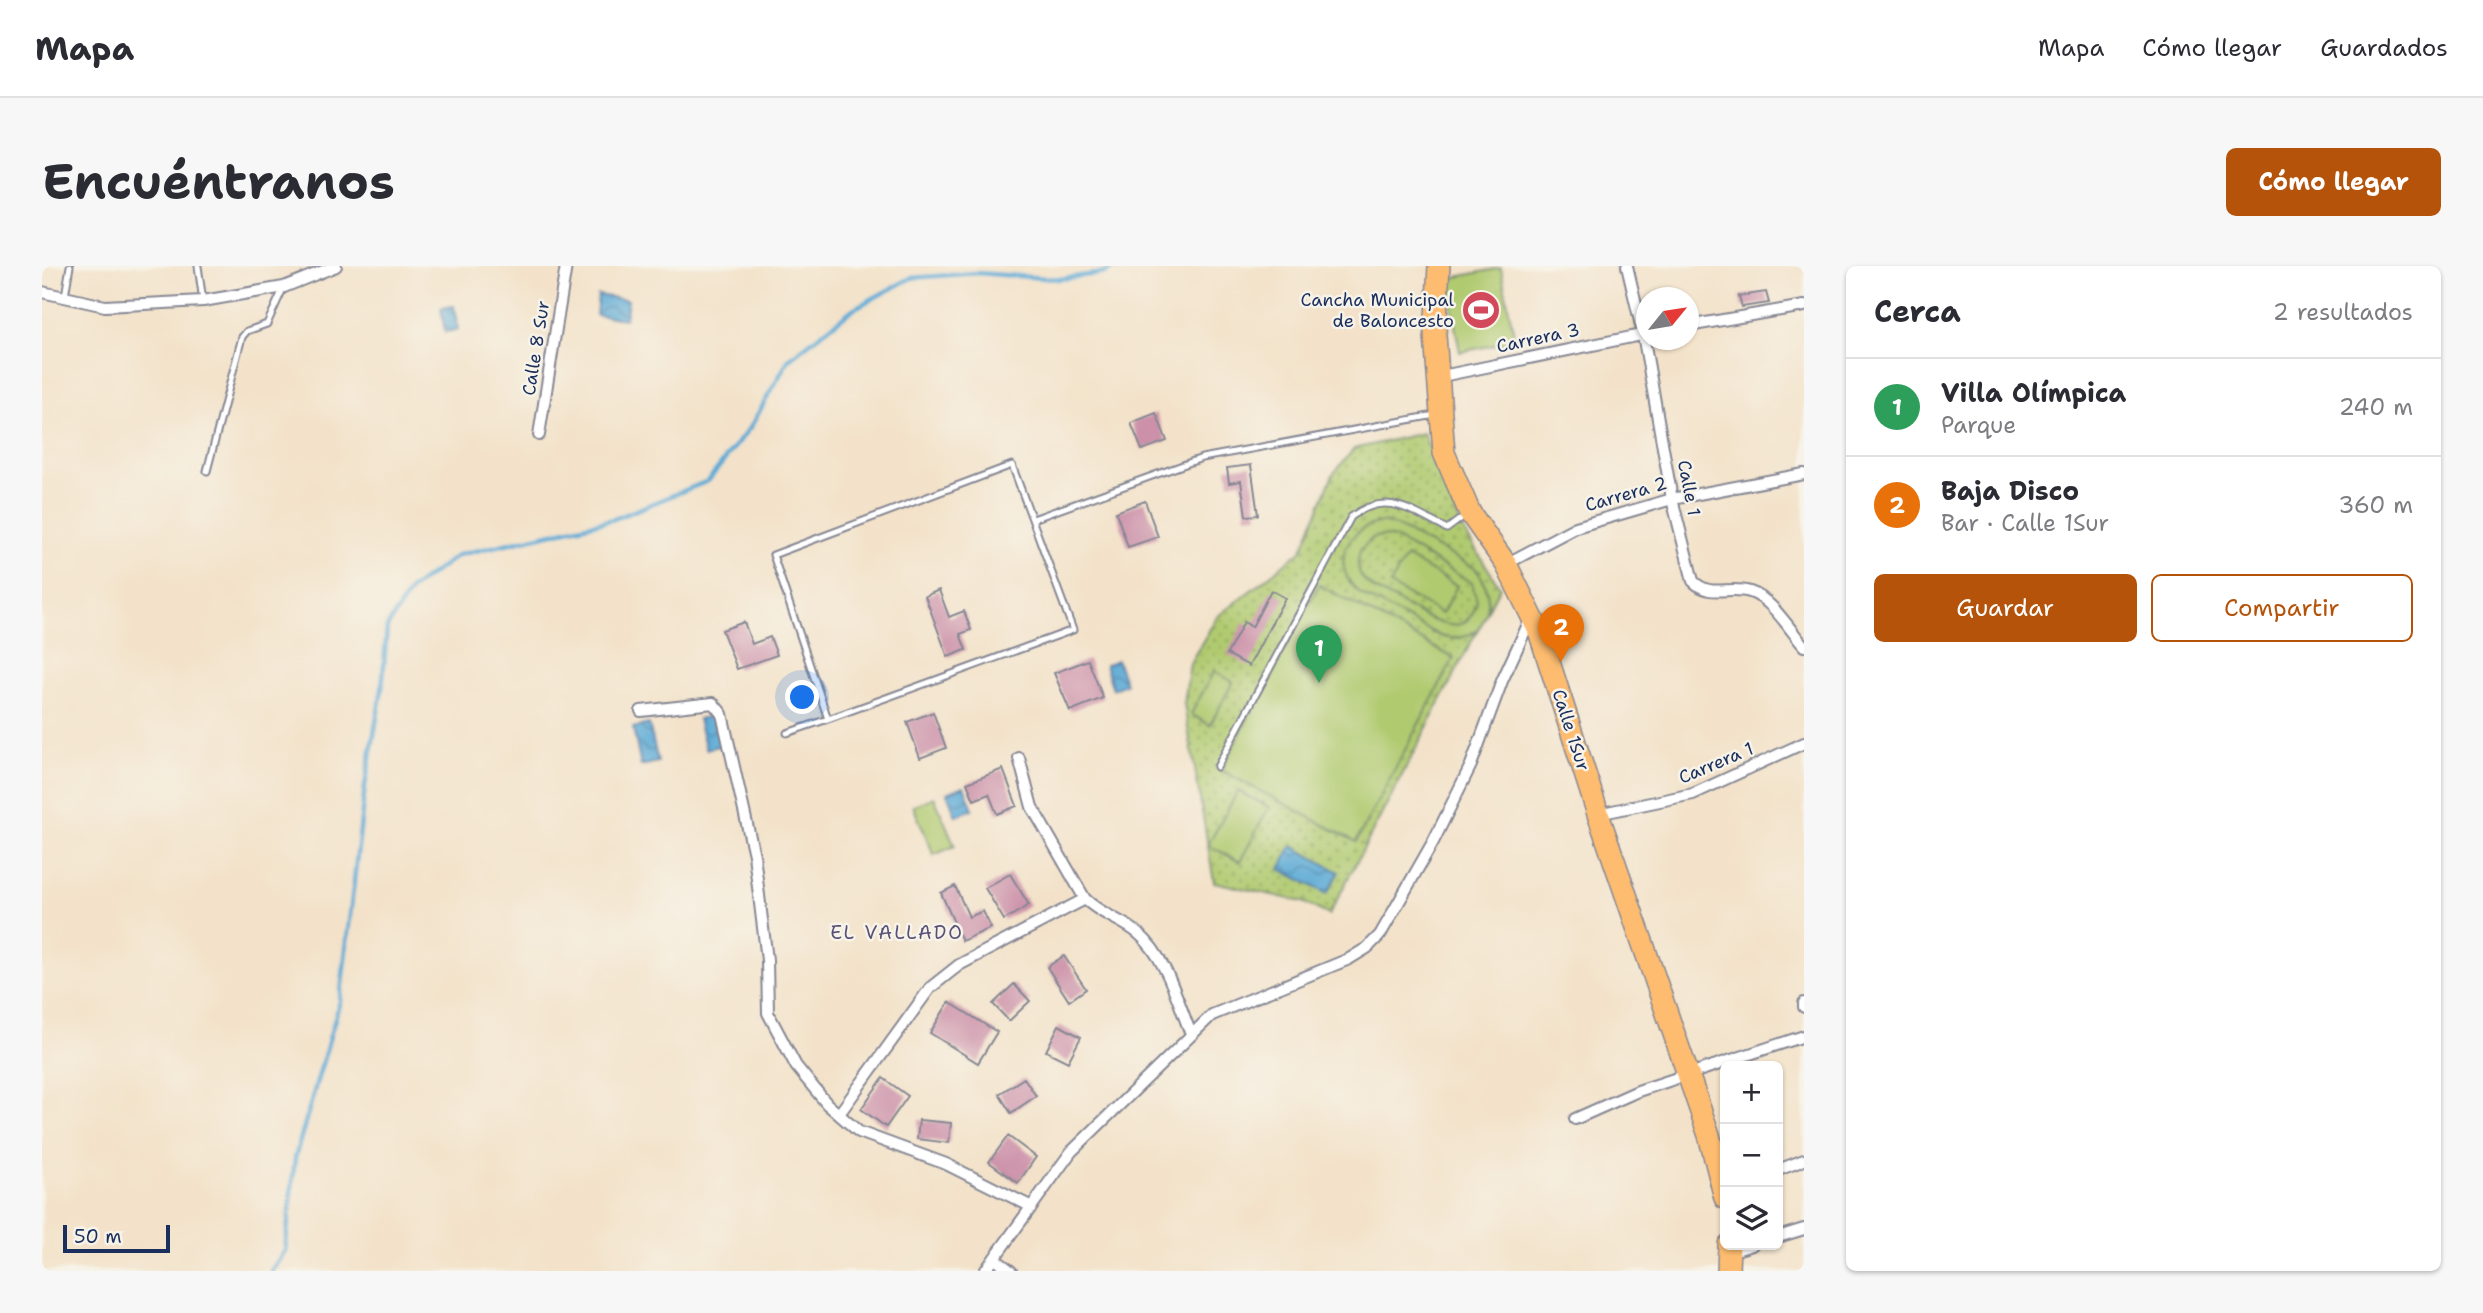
<!DOCTYPE html>
<html lang="es">
<meta charset="utf-8">
<style>
body{margin:0;font-family:"Shantell Sans",sans-serif;background:#f7f7f7;color:#2b2b33}
.controls{position:absolute;right:21px;bottom:21px;display:grid;overflow:hidden;border-radius:10px;box-shadow:0 2px 5px #0004}
.controls button{width:63px;height:63px;display:grid;place-items:center;padding:0;border:0;border-bottom:2px solid #e1e1e2;background:#fff;color:#2b2b33;font:35px sans-serif}
.compass{position:absolute;left:1594px;top:21px;width:63px;height:63px;border-radius:50%;background:#fff;box-shadow:0 2px 5px #0004;rotate:60deg}
.scale{position:absolute;left:21px;bottom:18px;width:107px;box-sizing:border-box;padding-left:7px;border:4px solid #1b2f5e;border-top:0;font-size:19px;line-height:24px;white-space:nowrap;color:#1b2f5e;-webkit-text-stroke:5px #f7f3e8;paint-order:stroke}
.you{position:absolute;left:761px;top:432px;width:24px;height:24px;margin:-18px;border:5px solid #fff;border-radius:50%;background:#1a73e8;box-shadow:0 0 0 10px #1a73e833}
.badge{display:grid;place-items:center;width:46px;height:46px;border-radius:50%;background:#b45309;color:#fff;font-size:23px;font-weight:700}
.pin{position:absolute;translate:-50% -58px;filter:drop-shadow(0 2px 4px #0008)}
.pin::after{content:'';position:absolute;top:37px;width:24px;height:21px;background:inherit;clip-path:polygon(0 0,100% 0,50% 100%)}
.list{margin:0;padding:0;list-style:none}
h2{display:flex;justify-content:space-between;align-items:center;height:91px;margin:0;padding:0 28px;font-size:30px}
h2 small{font-size:23px;font-weight:400;color:#7c7c81}
.list li{display:grid;grid-template-columns:46px 1fr auto;gap:21px;align-items:center;box-sizing:border-box;height:98px;padding:0 28px;border-top:2px solid #e1e1e2}
.list b{display:block;font-size:26px;white-space:nowrap}
.list p{margin:0;font-size:23px;white-space:nowrap;color:#7c7c81}
.list em{font-size:23px;font-style:normal;color:#7c7c81}
.actions{display:flex;gap:14px;padding:21px 28px}
.actions a{flex:1;padding:16px 0;border:2px solid #b45309;border-radius:10px;text-align:center;font-size:24px;color:#b45309}
.actions .main{background:#b45309;color:#fff}
.icon{flex:none;width:38px;height:38px;fill:none;stroke:currentColor;stroke-width:2;stroke-linecap:round;stroke-linejoin:round}
.map{position:relative;flex:none;width:1762px;height:1005px;overflow:hidden;border-radius:10px}
header{display:flex;align-items:center;gap:42px;box-sizing:border-box;height:98px;padding:0 35px;background:#fff;border-bottom:2px solid #e1e1e2}
header strong{font-size:33px}
nav{display:flex;gap:38px;margin-inline-start:auto;font-size:24px}
.intro{display:flex;align-items:center;justify-content:space-between;box-sizing:border-box;height:168px;padding:0 42px}
h1{margin:0;font-size:49px}
.button{padding:18px 32px;border-radius:10px;background:#b45309;color:#fff;font-size:24px;font-weight:700}
main{display:flex;gap:42px;padding:0 42px}
aside{flex:1;background:#fff;border-radius:10px;box-shadow:0 2px 5px #0004}
.map>svg:first-child{display:block}
.park{fill:url(#park-dots);stroke:#667c66;stroke-width:2}
.garden{fill:#b0ca6f;stroke:#667c66;stroke-width:2;fill-rule:evenodd}
.water{fill:url(#water-waves);stroke:#3c6c9a;stroke-width:2}
.lines{fill:none;stroke-linecap:round;stroke-linejoin:round}
.stream{stroke:#5daad6;stroke-width:4.5}
.building{fill:#cc91a9}
.lane-casing{stroke:#878894;stroke-width:9}
.street-casing{stroke:#878894;stroke-width:14}
.highway-casing{stroke:#878894;stroke-width:24}
.lane{stroke:#fff;stroke-width:5}
.street{stroke:#fff;stroke-width:10}
.highway{stroke:#fdbc6f;stroke-width:21}
.labels{text-anchor:middle;dominant-baseline:central;stroke-width:5;stroke-linejoin:round;paint-order:stroke}
.poi-label{font-size:18px;fill:#1b2f5e;stroke:#f7f3e8;text-anchor:end}
.street-label{font-size:18px;fill:#1b2f5e;stroke:#f7f3e8}
.neighbourhood-label{font-size:19px;letter-spacing:2px;fill:#595178;stroke:#f7f3e8}
</style>
<header>
<strong>Mapa</strong>
<nav><a>Mapa</a><a>Cómo llegar</a><a>Guardados</a></nav>
</header>
<div class="intro"><h1>Encuéntranos</h1><a class="button">Cómo llegar</a></div>
<main>
<div class="map">
<svg width="1762" height="1005" viewBox="0 0 1762 1005">
<defs>
<pattern id="park-dots" width="8" height="8" patternUnits="userSpaceOnUse" patternTransform="scale(1.75)"><rect width="8" height="8" fill="#b0ca6f"/><path d="M2 2h.1M6 6h.1" fill="none" stroke="#8ea45e" stroke-width="1.8" stroke-linecap="round"/></pattern>
<pattern id="water-waves" width="16" height="10" patternUnits="userSpaceOnUse" patternTransform="scale(1.75)"><rect width="16" height="10" fill="#5daad6"/><path d="M0 5q4-4 8 0t8 0" fill="none" stroke="#4c8bb1"/></pattern>
</defs>
<rect width="100%" height="100%" fill="#f7f3e8"/>
<filter id="ink" filterUnits="userSpaceOnUse"><feTurbulence type="fractalNoise" baseFrequency=".0143" numOctaves="2"/><feDisplacementMap in="SourceGraphic" scale="14" xChannelSelector="R" yChannelSelector="G"/><feConvolveMatrix kernelMatrix="1 2 1 2 8 2 1 2 1" color-interpolation-filters="sRGB"/></filter>
<filter id="wash" filterUnits="userSpaceOnUse"><feTurbulence type="fractalNoise" baseFrequency=".00686" numOctaves="4" result="noise"/><feDisplacementMap in="SourceGraphic" scale="28" xChannelSelector="R" yChannelSelector="G"/><feGaussianBlur stdDeviation="1.57" result="paint"/><feColorMatrix in="noise" values="0 0 0 0 0 0 0 0 0 0 0 0 0 0 0 0 0 1.4 0 .05"/><feComposite in="paint" operator="in"/></filter>
<g filter="url(#wash)">
<rect width="100%" height="100%" fill="#f3e2c9"/>
<!-- park -->
<path class="park" d="M1381,167l40,97 37,57 -171,328 -26,-13 -89,-20 -30,-178 6,-41 27,-46 85,-67 31,-76 21,-25z"/>
<!-- garden -->
<path class="garden" d="M1459,2l14,73 -55,11 -14,-73z
M1340,256l14,4 79,42c27,31 10,81 -35,68l-79,-42c-32,-26 -18,-65 21,-72zM1342,270l11,2 77,45 5,18c-11,45 -50,16 -75,3 -13,-8 -32,-14 -40,-27 -6,-9 -4,-18 -2,-27l14,-13z
M1364,291l51,29 -15,28 -52,-29z
M1277,319l135,73 -98,184 -135,-72z
M1172,405l19,11 -23,43 -19,-11z
M1196,525l31,16 -29,55 -32,-17z
M892,531l21,49 -21,9 -21,-49z"/>
<!-- water -->
<path class="water" d="M556,29l30,5 -3,19 -29,-4z
M412,40l4,24 -13,2 -4,-24z
M1075,394l9,24 -13,5 -8,-24z
M670,450l8,30 -14,3 -8,-30z
M607,458l9,38 -17,4 -8,-38z
M922,520l9,23 -17,7 -9,-23z
M1250,580l47,26 -12,22 -47,-25z"/>
<g class="lines">
<!-- stream -->
<path class="stream" d="M229,1005l14,-20 10,-93 45,-157 25,-215 17,-97 5,-62 24,-38 47,-34 156,-36 94,-38 43,-55 38,-67 64,-50 58,-31 66,-5 82,6 45,-6 13,-7"/>
</g>
<g id="blocks">
<!-- building -->
<path class="building" d="M1724,26l3,11 -27,4 -3,-11z
M1114,147l11,28 -25,9 -11,-27z
M1209,199l7,50 -12,1 -5,-35 -12,2 -2,-15z
M1103,235l13,36 -30,10 -12,-35z
M897,324l10,27 15,-6 7,19 -11,4 6,16 -18,7 -23,-61z
M1229,324l14,8 -36,68 -22,-12 17,-32 8,5z
M702,356l8,22 18,-7 7,18 -40,14 -15,-39z
M1046,394l15,38 -33,13 -16,-38z
M891,446l13,36 -26,10 -13,-36z
M961,503l14,37 -20,8 -8,-20 -15,6 -7,-17z
M968,608l19,31 -25,15 -19,-32z
M913,620l14,31 14,-6 8,17 -29,13 -21,-48z
M1022,690l22,33 -17,12 -22,-34z
M972,718l16,17 -21,20 -16,-17z
M907,736l48,30 -19,31 -48,-30z
M1017,759l22,12 -13,25 -22,-11z
M841,812l25,18 -22,31 -25,-18z
M982,812l12,18 -25,17 -12,-19z
M877,854l32,3 -2,20 -32,-4z
M966,870l28,21 -18,26 -29,-21z"/>
</g>
</g>
<g filter="url(#ink)">
<use href="#blocks" fill-opacity="0" stroke="#878894" stroke-width="2"/>
<g class="lines">
<defs>
<path id="lane" d="M156,0l5,35
M23,30l5,-30
M165,205l35,-134 5,-6 20,-7 16,-35
M991,253l169,-61 233,-43
M745,467l41,-14 245,-89 -61,-165 -239,90 55,164
M1175,501l134,-250c36,-28 61,-5 96,12l20,-15"/>
<path id="street" d="M1585,0l16,68 29,165 21,82c18,18 35,4 57,11 22,7 39,37 54,54
M0,26l63,14 98,-5 81,-14 52,-21
M1646,60l116,-20
M1395,111l209,-43
M497,169l27,-169
M1464,298l70,-37 96,-28 132,-25
M599,445l72,-8 9,11 32,141 13,105 1,53 28,53 31,38 32,28 87,32 86,43
M977,492l13,49 53,92c16,16 38,21 54,35 27,23 39,68 52,100
M1556,548l95,-20 111,-51
M1762,737v4
M797,848l91,-126 29,-23 126,-66
M1533,853l63,-28 166,-55
M1736,904l26,-10
M1736,971l26,-8
M1687,986l23,-7
M953,993l16,12
M943,1005l86,-119 141,-137 137,-56 18,-11 13,-13 53,-93 38,-77 31,-84 29,-63"/>
<path id="highway" d="M1397,0l-4,69 9,118 26,60 36,51 33,67 59,183 111,321 16,63
M1686,1005l1,-26"/>
</defs>
<!-- lane casing -->
<use href="#lane" class="lane-casing"/>
<!-- street casing -->
<use href="#street" class="street-casing"/>
<!-- highway casing -->
<use href="#highway" class="highway-casing"/>
<!-- lane -->
<use href="#lane" class="lane"/>
<!-- street -->
<use href="#street" class="street"/>
<!-- highway -->
<use href="#highway" class="highway"/>
</g>
</g>
<!-- icons -->
<defs>
<symbol id="stadium-disc" viewBox="-11 -11 22 22"><circle r="9.5" fill="#d1495b" stroke="#f7f3e8"/><path d="M0-5a6.5 5 0 1 0 0 10a6.5 5 0 1 0 0-10ZM-3.5-1.8h7v3.6h-7Z" fill="#fff"/></symbol>
</defs>
<g fill-rule="evenodd">
<use href="#stadium-disc" x="1417" y="22" width="44" height="44"/>
</g>
<g class="labels">
<!-- poi labels -->
<g class="poi-label">
<text x="1412" y="34">Cancha Municipal<tspan x="1412" dy="21">de Baloncesto</tspan></text>
</g>
<!-- street labels -->
<g class="street-label">
<text transform="translate(1496 72) rotate(-12)">Carrera 3</text>
<text transform="translate(494 82) rotate(-81)">Calle 8 Sur</text>
<text transform="translate(1647 222) rotate(79)">Calle 1</text>
<text transform="translate(1584 228) rotate(-16)">Carrera 2</text>
<text transform="translate(1529 464) rotate(72)">Calle 1Sur</text>
<text transform="translate(1674 497) rotate(-23)">Carrera 1</text>
</g>
<!-- neighbourhood labels -->
<g class="neighbourhood-label">
<text x="855" y="666">EL VALLADO</text>
</g>
</g>
</svg>
<div class="controls">
<button>+</button>
<button>−</button>
<button><svg class="icon" aria-label="layers" viewBox="0 0 24 24"><path d="M12 4l9 5-9 5-9-5zM3 14l9 5 9-5"/></svg></button>
</div>
<svg class="compass" viewBox="-18 -18 36 36"><path d="M0-13l5 13h-10z" fill="#e53935"/><path d="M0 13l5-13h-10z" fill="#7c7c81"/></svg>
<div class="scale">50 m</div>
<div class="you"></div>
<div class="pin badge" style="left:1277px;top:417px;background:#2e9e5b">1</div>
<div class="pin badge" style="left:1519px;top:396px;background:#e8710a">2</div>
</div>
<aside>
<h2>Cerca<small>2 resultados</small></h2>
<ul class="list">
<li><span class="badge" style="background:#2e9e5b">1</span><div><b>Villa Olímpica</b><p>Parque</p></div><em>240 m</em></li>
<li><span class="badge" style="background:#e8710a">2</span><div><b>Baja Disco</b><p>Bar · Calle 1Sur</p></div><em>360 m</em></li>
</ul>
<div class="actions"><a class="main">Guardar</a><a>Compartir</a></div>
</aside>
</main>
